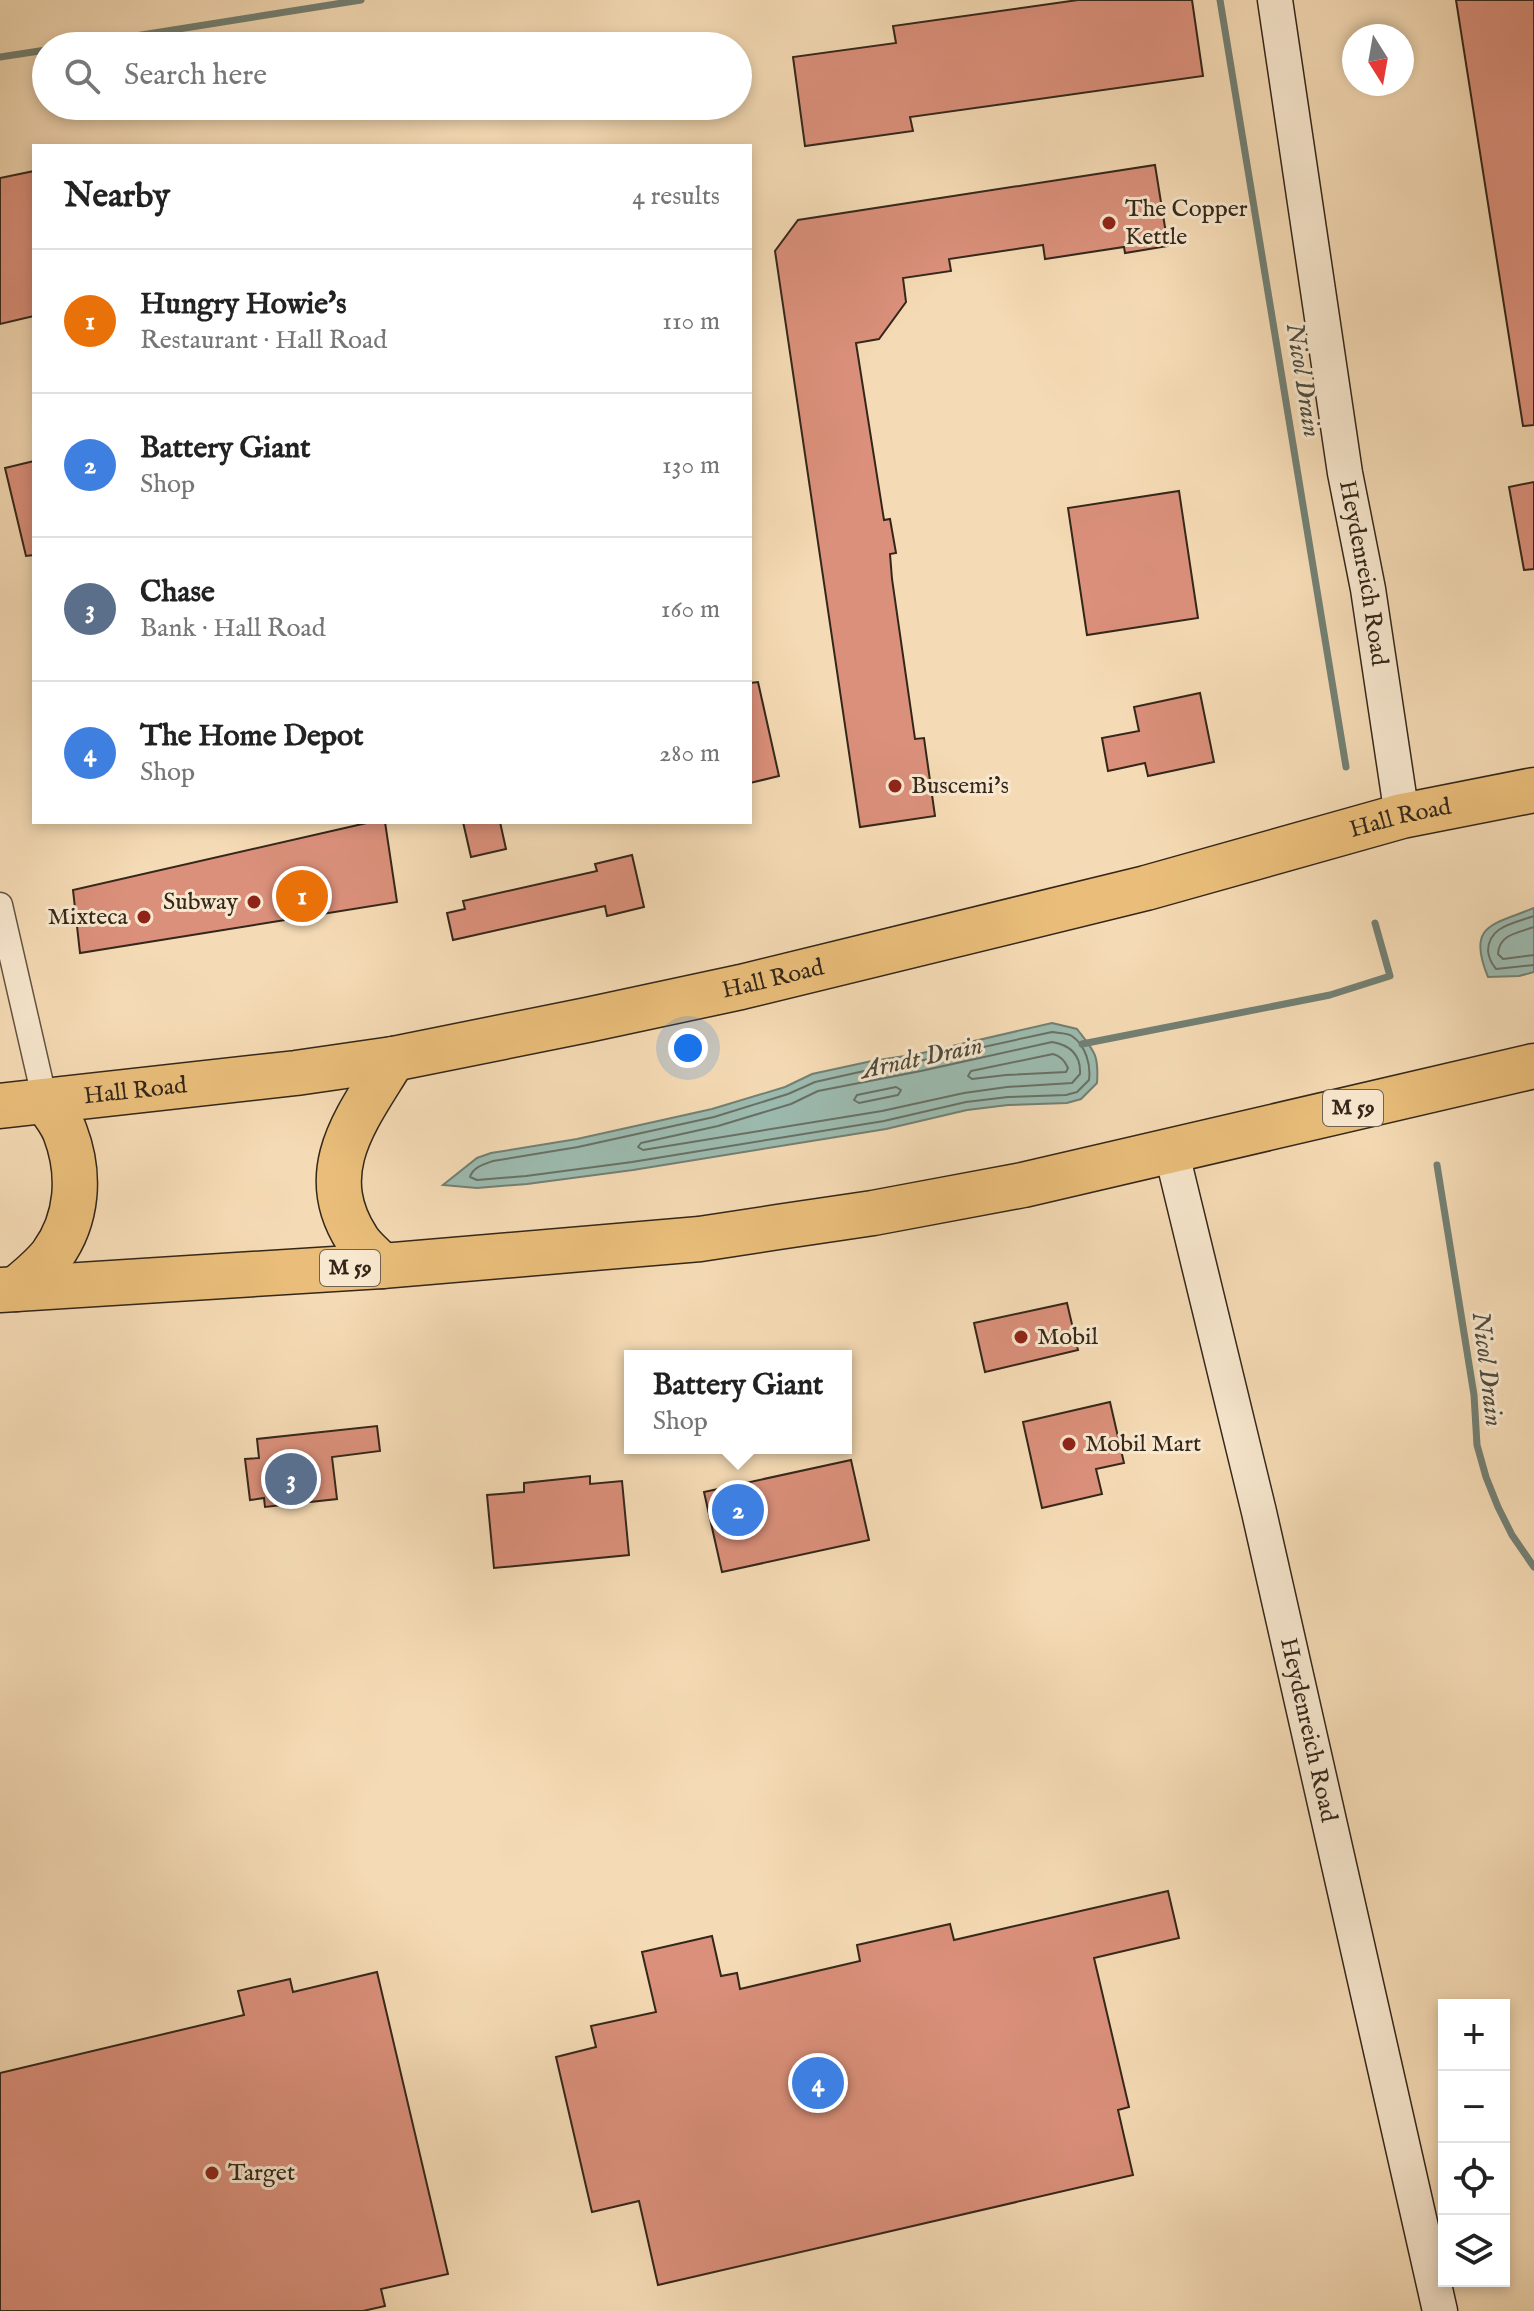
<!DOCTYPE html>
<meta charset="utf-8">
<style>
body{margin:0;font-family:"IM FELL English",serif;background:#f6f6f6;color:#222}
.controls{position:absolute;right:24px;bottom:24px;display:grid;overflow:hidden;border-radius:0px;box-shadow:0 4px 12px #0003}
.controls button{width:72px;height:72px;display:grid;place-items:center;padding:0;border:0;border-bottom:2px solid #e0e0e0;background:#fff;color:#222;font:40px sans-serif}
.compass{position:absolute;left:1342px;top:24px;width:72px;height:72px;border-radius:50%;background:#fff;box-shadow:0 4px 12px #0003;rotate:169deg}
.you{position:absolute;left:688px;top:1048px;width:28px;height:28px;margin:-20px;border:6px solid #fff;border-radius:50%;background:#1a73e8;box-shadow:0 0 0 12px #1a73e833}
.badge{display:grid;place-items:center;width:52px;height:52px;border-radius:50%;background:#7c3aed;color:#fff;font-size:26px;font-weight:700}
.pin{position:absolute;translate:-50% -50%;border:4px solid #fff;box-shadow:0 2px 8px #0006}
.popup{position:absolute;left:624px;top:1350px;width:228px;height:104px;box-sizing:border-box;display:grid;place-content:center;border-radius:0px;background:#fff;filter:drop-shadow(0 2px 6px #0005);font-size:26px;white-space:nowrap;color:#767676}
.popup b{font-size:30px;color:#222}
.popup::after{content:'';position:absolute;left:50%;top:100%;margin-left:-16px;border:16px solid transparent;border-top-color:#fff}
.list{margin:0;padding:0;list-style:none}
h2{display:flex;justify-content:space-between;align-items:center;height:104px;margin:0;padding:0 32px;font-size:34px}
h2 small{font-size:26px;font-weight:400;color:#767676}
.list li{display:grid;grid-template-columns:52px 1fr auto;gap:24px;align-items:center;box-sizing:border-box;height:144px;padding:0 32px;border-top:2px solid #e0e0e0}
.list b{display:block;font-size:30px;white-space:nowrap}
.list p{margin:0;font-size:26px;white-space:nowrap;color:#767676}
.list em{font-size:26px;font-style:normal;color:#767676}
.icon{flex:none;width:44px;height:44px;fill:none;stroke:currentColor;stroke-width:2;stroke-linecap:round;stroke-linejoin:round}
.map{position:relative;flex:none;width:1534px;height:2311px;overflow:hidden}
.search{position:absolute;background:#fff;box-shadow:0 4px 12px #0003;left:32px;top:32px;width:720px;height:88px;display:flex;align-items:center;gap:20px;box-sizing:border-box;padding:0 28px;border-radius:44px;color:#767676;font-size:30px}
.panel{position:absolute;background:#fff;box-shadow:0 4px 12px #0003;left:32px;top:144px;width:720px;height:680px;border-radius:0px}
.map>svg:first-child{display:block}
.water{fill:#9cbbb0;stroke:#728074;stroke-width:2}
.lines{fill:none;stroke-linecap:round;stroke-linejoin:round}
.shore{stroke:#687165;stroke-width:2}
.stream{stroke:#728074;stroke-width:7}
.building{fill:#db907b;stroke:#34271a;stroke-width:2}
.street-casing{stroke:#645441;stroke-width:27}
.secondary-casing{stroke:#34271a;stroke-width:37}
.highway-casing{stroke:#34271a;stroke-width:47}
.street{stroke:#f8e8cf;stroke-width:24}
.secondary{stroke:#f8e8cf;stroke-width:34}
.highway{stroke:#eabe7a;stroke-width:44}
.poi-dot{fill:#8f2418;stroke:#f8e8cf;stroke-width:3}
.labels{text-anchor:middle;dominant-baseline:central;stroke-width:6;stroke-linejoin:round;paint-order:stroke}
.shield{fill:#f8e8cf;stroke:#6f6150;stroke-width:2}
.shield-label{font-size:22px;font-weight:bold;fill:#34271a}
.poi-label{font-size:24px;fill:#34271a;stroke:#f8e8cf;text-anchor:start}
.street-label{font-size:24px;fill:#34271a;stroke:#f8e8cf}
.water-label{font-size:26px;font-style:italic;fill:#4e4c40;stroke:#f8e8cf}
</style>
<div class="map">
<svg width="1534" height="2311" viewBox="0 0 1534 2311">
<rect width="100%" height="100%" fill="#f5dbb5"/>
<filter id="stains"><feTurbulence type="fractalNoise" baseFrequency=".0025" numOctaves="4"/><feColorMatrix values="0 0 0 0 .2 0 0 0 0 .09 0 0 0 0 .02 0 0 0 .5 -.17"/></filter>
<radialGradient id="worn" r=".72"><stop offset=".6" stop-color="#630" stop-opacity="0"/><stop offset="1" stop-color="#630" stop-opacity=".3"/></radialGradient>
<!-- water -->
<path class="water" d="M1534,908v64l-15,4 -31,1c-22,-53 5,-52 46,-69z
M1052,1023l25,6c17,22 22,25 20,54l-16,16 -14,4 -59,2 -41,5 -81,19 -253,41 -106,14 -50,4 -34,-3 34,-27 14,-5 86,-14 135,-30 73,-22 27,-13 60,-13 46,-7z"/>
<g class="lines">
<!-- shore -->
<path class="shore" d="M1534,916c-19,7 -46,10 -46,35 1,8 3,12 8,18l38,-4
M1534,927c-16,6 -35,7 -36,27l5,5 31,-4
M1052,1032c6,1 16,1 20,4 14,10 19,29 17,44l-12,12 -11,3 -58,2 -42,5 -82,19 -252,41 -106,14 -49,4 -7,-3c3,-10 14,-13 23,-16l85,-14 136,-30 74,-23 27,-12 58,-13 46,-8z
M1052,1042c18,3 29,13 28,32l-8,9 -65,4 -43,6 -82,18 -239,39 -5,-3 3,-4 77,-17 73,-22 27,-13 103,-20z
M1053,1054c8,2 12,7 15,14l-2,4 -60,3 -34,4 -4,-3 3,-5z
M896,1087l5,3 -3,5 -39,8 -5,-3 3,-5z"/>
<!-- stream -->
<path class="stream" d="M1220,0l126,767
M72,46l289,-46
M0,57l46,-7
M1082,1044l248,-49 60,-19 -15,-53
M1437,1165l37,230 3,50 9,32 12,30 14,28 22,32"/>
</g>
<!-- building -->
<path class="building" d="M1078,0h114l11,76 -293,41 3,14 -108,15 -12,-89 103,-14 -3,-17z
M1456,0h78v425l-11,1z
M1155,165l13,81 -43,7 -1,-6 -79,12 -2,-14 -94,14 2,12 -48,7 3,24 -27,37 -23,4 28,177 6,-1 6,34 -6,1 2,25 23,160 9,-1 11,78 -75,11 -85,-576 23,-31z
M34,171v145l-34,8v-146z
M34,461v94l-8,1 -21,-88z
M1534,482v87l-10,1 -15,-83z
M1179,491l19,127 -111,17 -19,-127z
M758,682l21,94 -29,7v-100z
M1200,693l14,69 -66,14 -3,-13 -37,8 -6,-33 37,-7 -5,-24z
M371,822h14l12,80 -317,51 -7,-63z
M463,822h37l6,27 -35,8z
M632,855l12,52 -37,9 -2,-10 -152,34 -6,-27 18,-4 -2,-8 134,-30 -2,-7z
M1067,1303l11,47 -93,22 -11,-49z
M1110,1402l14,61 -28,6 6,25 -60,14 -19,-86z
M377,1426l3,25 -48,6 5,42 -72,8 -1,-9 -14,2 -5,-41 14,-1 -2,-19z
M851,1460l18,80 -147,32 -18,-80z
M590,1476v8l32,-3 7,74 -135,13 -7,-73 37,-3v-9z
M1168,1891l11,47 -85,20 35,149 -11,3 15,65 -475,110 -19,-84 -47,11 -36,-155 40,-10 -5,-21 65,-14 -14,-60 70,-16 9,40 16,-3 3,16 120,-28 -3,-16 93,-21 4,16z
M377,1972l71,302 -67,15 4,17 -22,5h-363v-238l244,-58 -6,-24 52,-12 3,13z"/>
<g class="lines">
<defs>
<path id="street" d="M0,905l45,196"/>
<g id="secondary">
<path id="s1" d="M1275,0l70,473 23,116 34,227"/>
<path id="s2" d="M1171,1150l88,362 181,799"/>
</g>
<g id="highway">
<path id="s3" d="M0,1106l296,-33 97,-14 194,-39 154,-33 405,-99 256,-72 132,-26"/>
<path d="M382,1266c-8,-9 -19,-17 -25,-27 -44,-69 1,-122 36,-180"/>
<path d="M16,1289c12,-10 26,-21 36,-34 26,-36 29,-81 13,-123 -4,-11 -13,-22 -20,-31"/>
<path d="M0,1290l382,-24 318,-27 78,-12 95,-14 150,-28 511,-119"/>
</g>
</defs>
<!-- street casing -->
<use href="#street" class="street-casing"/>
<!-- secondary casing -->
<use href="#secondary" class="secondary-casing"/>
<!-- highway casing -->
<use href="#highway" class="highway-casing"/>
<!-- street -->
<use href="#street" class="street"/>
<!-- secondary -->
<use href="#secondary" class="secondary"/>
<!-- highway -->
<use href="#highway" class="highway"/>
</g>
<!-- markers -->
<g class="poi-dot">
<circle cx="1109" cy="223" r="8"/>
<circle cx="895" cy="786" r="8"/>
<circle cx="254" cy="902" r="8"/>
<circle cx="144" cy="917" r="8"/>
<circle cx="1021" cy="1337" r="8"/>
<circle cx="1069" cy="1444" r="8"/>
<circle cx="212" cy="2173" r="8"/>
</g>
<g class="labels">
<!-- shield labels -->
<g class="shield">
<rect x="1323" y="1090" width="60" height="36" rx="6"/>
<rect x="320" y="1250" width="60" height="36" rx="6"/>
</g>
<g class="shield-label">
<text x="1353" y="1108">M 59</text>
<text x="350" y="1268">M 59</text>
</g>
<!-- poi labels -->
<g class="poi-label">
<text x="1125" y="209">The Copper<tspan x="1125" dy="28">Kettle</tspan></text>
<text x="911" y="786">Buscemi's</text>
<text x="238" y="902" text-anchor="end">Subway</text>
<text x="128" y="917" text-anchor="end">Mixteca</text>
<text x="1037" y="1337">Mobil</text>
<text x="1085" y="1444">Mobil Mart</text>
<text x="228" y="2173">Target</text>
</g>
<!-- street labels -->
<g class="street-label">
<text stroke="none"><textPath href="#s1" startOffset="580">Heydenreich Road</textPath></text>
<text stroke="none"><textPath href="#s3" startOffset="1432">Hall Road</textPath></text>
<text stroke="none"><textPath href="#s3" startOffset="784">Hall Road</textPath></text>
<text stroke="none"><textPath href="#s3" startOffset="136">Hall Road</textPath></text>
<text stroke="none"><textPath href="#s2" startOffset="596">Heydenreich Road</textPath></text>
</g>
<!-- water labels -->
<g class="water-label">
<text transform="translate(1303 380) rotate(81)">Nicol Drain</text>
<text transform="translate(922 1058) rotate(-12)">Arndt Drain</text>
<text transform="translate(1487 1369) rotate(83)">Nicol Drain</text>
</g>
</g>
<rect width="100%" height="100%" filter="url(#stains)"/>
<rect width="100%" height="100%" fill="url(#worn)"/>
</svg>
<div class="controls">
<button>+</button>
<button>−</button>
<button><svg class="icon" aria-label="locate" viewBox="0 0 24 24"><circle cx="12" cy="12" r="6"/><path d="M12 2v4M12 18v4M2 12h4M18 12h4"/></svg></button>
<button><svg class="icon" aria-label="layers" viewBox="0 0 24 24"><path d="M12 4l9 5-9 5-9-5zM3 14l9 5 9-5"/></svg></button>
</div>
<svg class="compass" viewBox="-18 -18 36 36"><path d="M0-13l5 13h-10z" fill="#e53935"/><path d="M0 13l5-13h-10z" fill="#767676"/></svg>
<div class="you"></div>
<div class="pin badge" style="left:302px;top:896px;background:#e8710a">1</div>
<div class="pin badge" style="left:738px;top:1510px;background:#3f7fe0">2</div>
<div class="popup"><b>Battery Giant</b>Shop</div>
<div class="pin badge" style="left:291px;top:1479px;background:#5c6f8a">3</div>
<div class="pin badge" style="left:818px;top:2083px;background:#3f7fe0">4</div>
<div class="search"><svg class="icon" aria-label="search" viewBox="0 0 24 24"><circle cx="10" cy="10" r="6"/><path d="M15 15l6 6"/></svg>Search here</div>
<section class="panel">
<h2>Nearby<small>4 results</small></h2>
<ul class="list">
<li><span class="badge" style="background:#e8710a">1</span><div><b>Hungry Howie's</b><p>Restaurant · Hall Road</p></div><em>110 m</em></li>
<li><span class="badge" style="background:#3f7fe0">2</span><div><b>Battery Giant</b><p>Shop</p></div><em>130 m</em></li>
<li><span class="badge" style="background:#5c6f8a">3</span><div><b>Chase</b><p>Bank · Hall Road</p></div><em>160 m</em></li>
<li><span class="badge" style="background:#3f7fe0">4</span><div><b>The Home Depot</b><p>Shop</p></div><em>280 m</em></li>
</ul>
</section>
</div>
